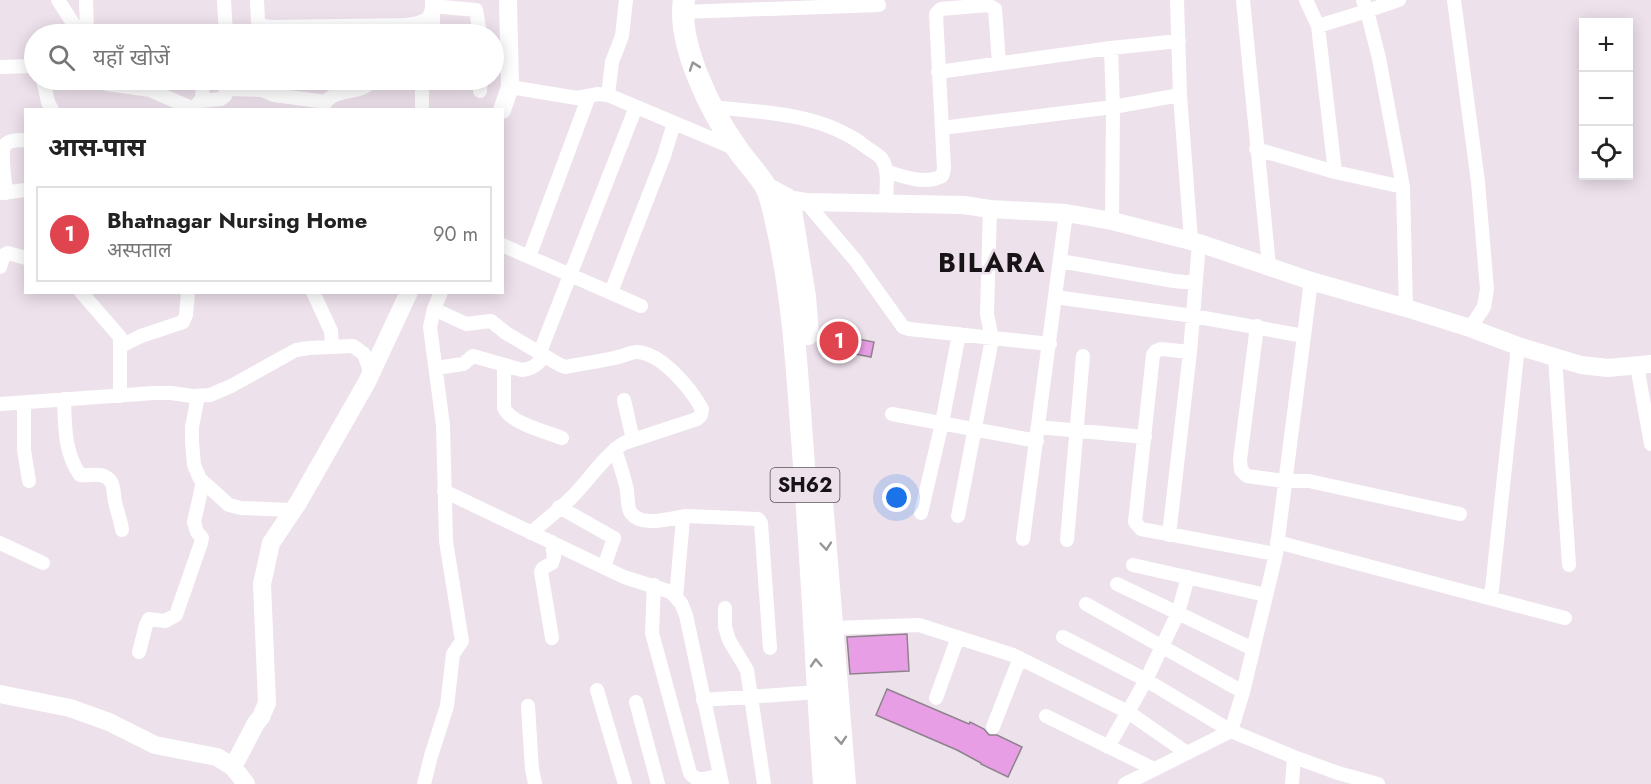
<!DOCTYPE html>
<html lang="hi">
<meta charset="utf-8">
<style>
body{margin:0;font-family:Jost,"Noto Sans Devanagari",sans-serif;background:#f2f2f2;color:#222}
.controls{position:absolute;right:18px;top:18px;display:grid;overflow:hidden;border-radius:0px;box-shadow:0 3px 15px #0003}
.controls button{width:54px;height:54px;display:grid;place-items:center;padding:0;border:0;border-bottom:2px solid #e0e0e0;background:#fff;color:#222;font:30px sans-serif}
.you{position:absolute;left:897px;top:498px;width:21px;height:21px;margin:-15px;border:4px solid #fff;border-radius:50%;background:#1a73e8;box-shadow:0 0 0 9px #1a73e833}
.badge{display:grid;place-items:center;width:39px;height:39px;border-radius:50%;background:#d93025;color:#fff;font-size:20px;font-weight:700}
.pin{position:absolute;translate:-50% -50%;border:3px solid #fff;box-shadow:0 2px 6px #0006}
.list{margin:0;padding:0;list-style:none}
h2{display:flex;justify-content:space-between;align-items:center;height:78px;margin:0;padding:0 24px;font-size:26px}
h2 small{font-size:20px;font-weight:400;color:#767676}
.list li{display:grid;grid-template-columns:39px 1fr auto;gap:18px;align-items:center;box-sizing:border-box;height:96px;margin:0 12px 12px;padding:0 12px;border:2px solid #e0e0e0;border-radius:0px}
.list b{display:block;font-size:22px;white-space:nowrap}
.list p{margin:0;font-size:20px;white-space:nowrap;color:#767676}
.list em{font-size:20px;font-style:normal;color:#767676}
.icon{flex:none;width:33px;height:33px;fill:none;stroke:currentColor;stroke-width:2;stroke-linecap:round;stroke-linejoin:round}
.map{position:relative;flex:none;width:1651px;height:784px;overflow:hidden}
.search{position:absolute;background:#fff;box-shadow:0 3px 15px #0003;left:24px;top:24px;width:480px;height:66px;display:flex;align-items:center;gap:15px;box-sizing:border-box;padding:0 21px;border-radius:33px;color:#767676;font-size:22px}
.panel{position:absolute;background:#fff;box-shadow:0 3px 15px #0003;left:24px;top:108px;width:480px;height:186px;border-radius:0px}
.map>svg:first-child{display:block}
.building{fill:#e89ee5;stroke:#8e838d;stroke-width:1.5}
.lines{fill:none;stroke-linecap:round;stroke-linejoin:round}
.minor{stroke:#fff;stroke-width:14}
.tertiary{stroke:#fff;stroke-width:18}
.primary{stroke:#fff;stroke-width:22}
.oneway{stroke:#979596}
.labels{text-anchor:middle;dominant-baseline:central;stroke-width:5;stroke-linejoin:round;paint-order:stroke}
.shield{fill:#ede1ec;stroke:#575156;stroke-width:1.5}
.shield-label{font-size:20px;font-weight:bold;fill:#171316}
.district-label{font-size:27px;font-weight:bold;letter-spacing:1.5px;fill:#171316;stroke:#ede1ec}
</style>
<div class="map">
<svg width="1651" height="784" viewBox="0 0 1651 784">
<rect width="100%" height="100%" fill="#ede1ec"/>
<!-- building -->
<path class="building" d="M832,334l42,8 -3,15 -42,-8z
M907,634l2,37 -59,3 -3,-37z
M887,689l82,35 1,-2 14,7 5,6h8l25,12 -14,30 -27,-13v-1l-24,-13 -81,-35z"/>
<g class="lines">
<!-- minor -->
<path class="minor" d="M58,0l22,34
M86,0l1,34
M224,0l2,34
M257,0l1,22 5,4 9,1 134,-2c19,-3 27,-4 26,-25
M1177,0l3,95 11,145
M1243,0l26,266
M1306,0l12,26 49,-15 12,47 24,129 3,121
M1363,0l4,11 32,-11
M1454,0l24,182 9,107 -3,18 -14,21
M432,6l44,4 4,24
M433,11v23
M682,12l197,-7
M1318,26l17,146
M1111,48l2,59 -1,114
M0,67l34,-1
M938,72l173,-24 68,-7
M43,80l5,22 4,8
M96,80l11,4 43,6 46,20
M510,87l67,11 21,-4 10,1 126,53
M226,89l36,1 12,5 52,7
M480,91l1,-11
M608,95l4,-33 10,-26 4,-36
M202,100l1,-20
M711,107c52,5 112,6 155,40 4,3 11,7 15,11 9,12 5,31 5,45
M196,110v-4l4,-5 21,-2 4,-3 1,-14
M322,110c6,-25 40,-13 50,-30
M422,110v-30
M942,128l171,-21 67,-12
M1256,149l79,23 68,15
M886,171c17,6 39,14 56,5l2,-7 -8,-155 5,-5 47,-4 7,4 4,54
M0,193l26,-3
M6,193c-1,-10 -6,-43 0,-49 4,-4 14,-4 20,-4
M806,202l50,59 47,66 6,2 141,15
M502,245l139,61
M529,257l60,-161
M1060,261l114,20 22,2
M0,267l4,-12 4,-2 18,5
M81,292l39,45v59
M313,292l18,39 1,15
M611,292l53,-136 10,-33
M1055,297l138,19 111,20
M434,309l32,15 25,-3 15,12 54,32 6,2c19,-4 38,-6 56,-11 5,-1 9,-4 14,-4 25,0 55,37 66,57l-1,6 -4,4 -73,24c-18,11 -37,39 -53,55 -12,12 -27,23 -40,35
M1257,326l-17,134 1,10 6,6 37,5h25l151,33
M121,346l20,-10 42,-14 3,-7 2,-23
M540,352l96,-245
M1190,352l-29,-3 -5,2 -3,4 -18,167 6,7 135,25
M1555,357l14,208
M504,365v43c6,15 43,24 58,30
M1637,366l14,78
M436,368l27,-4 10,-8 49,14c11,-1 16,-6 22,-14
M198,396l-6,31v15l2,23 6,14 29,26 12,3 52,2
M64,399c1,26 0,53 16,76 7,1 17,-2 24,1 11,4 9,16 11,26 2,10 6,18 7,28
M624,400l9,40
M24,403v47l5,31
M0,404l154,-11h17l21,3 18,-1 21,-9 65,-36 13,-2 44,-2 11,8 7,20
M892,414l145,27
M1038,427l107,10
M615,449c4,13 9,27 12,41 1,7 0,18 4,23 11,15 40,5 55,3
M444,491l180,86 47,15 10,11 5,12 36,169
M559,507l55,31 -10,29
M921,513l21,-90 17,-89
M958,516l34,-177 -5,-25 3,-105
M1169,535l21,-183 9,-109
M1023,539l43,-326
M1067,540l16,-184
M552,542l2,15 -2,6 -9,5 -2,4 11,66
M1277,542l288,76
M0,543l43,20
M1133,565l133,30
M1117,584l136,65
M654,585l-2,48 38,140c7,11 20,4 30,2
M676,597l7,-78 3,-3 72,3 3,4 9,125
M1491,598l27,-252
M1086,604l157,88
M725,608v19l4,13 18,30 17,114
M833,628l86,-3 94,30 115,57 59,41
M1063,637l83,43 85,51 63,26 44,16 40,11
M139,652l7,-27 3,-6 16,2 11,-6 25,-72 1,-5 -5,-6 -3,-10 9,-40
M597,690l28,94
M936,698l22,-61
M703,700l115,-8
M636,702l22,82
M528,706l4,63 3,15
M1046,716l108,53
M993,727l27,-69
M1108,747l38,-67 32,-67 10,-36
M424,784l7,-28 16,-50 6,-52 9,-13 -16,-100 -3,-116 -13,-98 4,-18 7,-17
M1125,784l106,-53 12,-39 33,-138 35,-273
M1292,784l2,-27"/>
<!-- tertiary -->
<path class="tertiary" d="M502,110l8,-23 -2,-87
M787,199l19,3 158,3 26,4 76,4 46,8 87,22 112,38 95,27 64,20 48,18 63,19 27,3 43,-4
M0,694l70,14 39,14 46,23 62,12 16,10 13,17
M233,767l23,-44 5,-6 6,-14 -5,-119 9,-41 27,-40 69,-121 42,-90"/>
<!-- primary -->
<path class="primary" d="M684,0c-7,44 27,112 52,147 9,14 22,26 30,40 6,13 9,31 12,44 15,68 19,139 24,208 9,115 14,230 22,345
M766,188l21,11 4,11 14,87 3,37
M822,501l23,283"/>
</g>
<!-- one-way arrows -->
<defs><path id="oneway-chevron" d="M-2-3.5L2.5 0L-2 3.5" fill="none" stroke-width="1.6" stroke-linecap="round" stroke-linejoin="round" transform="scale(1.5)"/></defs>
<g class="oneway">
<use href="#oneway-chevron" transform="translate(694 66) rotate(-109)"/>
<use href="#oneway-chevron" transform="translate(826 546) rotate(85)"/>
<use href="#oneway-chevron" transform="translate(816 663) rotate(-93)"/>
<use href="#oneway-chevron" transform="translate(841 740) rotate(86)"/>
</g>
<g class="labels">
<!-- shield labels -->
<rect class="shield" x="770.5" y="468" width="69" height="34" rx="4.5"/>
<g class="shield-label">
<text x="805" y="485">SH62</text>
</g>
<!-- district labels -->
<g class="district-label">
<text x="992" y="262">BILARA</text>
</g>
</g>
</svg>
<div class="controls">
<button>+</button>
<button>−</button>
<button><svg class="icon" aria-label="locate" viewBox="0 0 24 24"><circle cx="12" cy="12" r="6"/><path d="M12 2v4M12 18v4M2 12h4M18 12h4"/></svg></button>
</div>
<div class="you"></div>
<div class="pin badge" style="left:839px;top:341px;background:#e0444e">1</div>
<div class="search"><svg class="icon" aria-label="search" viewBox="0 0 24 24"><circle cx="10" cy="10" r="6"/><path d="M15 15l6 6"/></svg>यहाँ खोजें</div>
<section class="panel">
<h2>आस-पास<small></small></h2>
<ul class="list">
<li><span class="badge" style="background:#e0444e">1</span><div><b>Bhatnagar Nursing Home</b><p>अस्पताल</p></div><em>90 m</em></li>
</ul>
</section>
</div>
